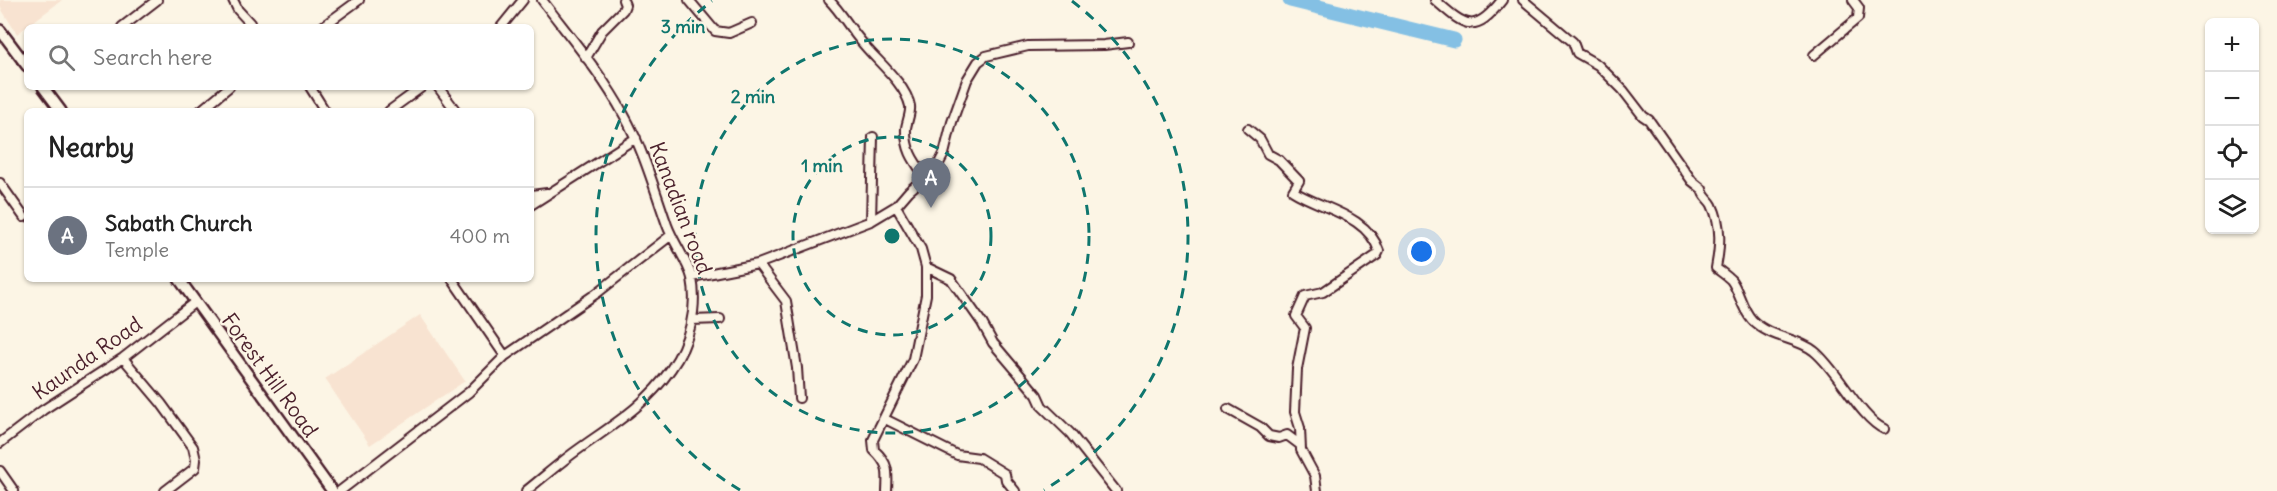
<!DOCTYPE html>
<meta charset="utf-8">
<style>
body{margin:0;font-family:Delius,sans-serif;background:#f2f2f2;color:#222}
.controls{position:absolute;right:18px;top:18px;display:grid;overflow:hidden;border-radius:9px;box-shadow:0 2px 4px #0004}
.controls button{width:54px;height:54px;display:grid;place-items:center;padding:0;border:0;border-bottom:2px solid #e0e0e0;background:#fff;color:#222;font:30px sans-serif}
.you{position:absolute;left:1422px;top:252px;width:21px;height:21px;margin:-15px;border:4px solid #fff;border-radius:50%;background:#1a73e8;box-shadow:0 0 0 9px #1a73e833}
.badge{display:grid;place-items:center;width:39px;height:39px;border-radius:50%;background:#c8321e;color:#fff;font-size:20px;font-weight:700}
.pin{position:absolute;translate:-50% -50px;filter:drop-shadow(0 2px 3px #0008)}
.pin::after{content:'';position:absolute;top:32px;width:21px;height:18px;background:inherit;clip-path:polygon(0 0,100% 0,50% 100%)}
.list{margin:0;padding:0;list-style:none}
h2{display:flex;justify-content:space-between;align-items:center;height:78px;margin:0;padding:0 24px;font-size:26px}
h2 small{font-size:20px;font-weight:400;color:#767676}
.list li{display:grid;grid-template-columns:39px 1fr auto;gap:18px;align-items:center;box-sizing:border-box;height:96px;padding:0 24px;border-top:2px solid #e0e0e0}
.list b{display:block;font-size:22px;white-space:nowrap}
.list p{margin:0;font-size:20px;white-space:nowrap;color:#767676}
.list em{font-size:20px;font-style:normal;color:#767676}
.icon{flex:none;width:33px;height:33px;fill:none;stroke:currentColor;stroke-width:2;stroke-linecap:round;stroke-linejoin:round}
.map{position:relative;flex:none;width:2277px;height:491px;overflow:hidden}
.search{position:absolute;background:#fff;box-shadow:0 2px 4px #0004;left:24px;top:24px;width:510px;height:66px;display:flex;align-items:center;gap:15px;box-sizing:border-box;padding:0 21px;border-radius:9px;color:#767676;font-size:22px}
.panel{position:absolute;background:#fff;box-shadow:0 2px 4px #0004;left:24px;top:108px;width:510px;height:174px;border-radius:9px}
.map>svg:first-child{display:block}
.built{fill:#f8e3d1}
.lines{fill:none;stroke-linecap:round;stroke-linejoin:round}
.river{stroke:#84c0e4;stroke-width:15}
.minor-casing{stroke:#4a1f2b;stroke-width:12}
.tertiary-casing{stroke:#4a1f2b;stroke-width:14}
.minor{stroke:#fcf5e5;stroke-width:8}
.tertiary{stroke:#fcf5e5;stroke-width:9}
.ring{fill:none;stroke:#0f766e;stroke-width:3;stroke-dasharray:10 8}
.labels{text-anchor:middle;dominant-baseline:central;stroke-width:5;stroke-linejoin:round;paint-order:stroke}
.street-label{font-size:21px;fill:#4a1f2b;stroke:#fcf5e5}
.centre{fill:#0f766e;stroke:#fcf5e5;stroke-width:3}
.ring-label{font-size:18px;text-anchor:middle;font-weight:bold;fill:#0f766e;stroke:#fcf5e5;stroke-width:5;stroke-linejoin:round;paint-order:stroke}
</style>
<div class="map">
<svg width="2277" height="491" viewBox="0 0 2277 491">
<rect width="100%" height="100%" fill="#fcf5e5"/>
<filter id="ink" filterUnits="userSpaceOnUse"><feTurbulence type="fractalNoise" baseFrequency=".0167" numOctaves="2"/><feDisplacementMap in="SourceGraphic" scale="12" xChannelSelector="R" yChannelSelector="G"/><feConvolveMatrix kernelMatrix="1 2 1 2 8 2 1 2 1" color-interpolation-filters="sRGB"/></filter>
<g filter="url(#ink)">
<!-- built -->
<path class="built" d="M0,0h62l-45,34 -17,-27z
M420,315l45,66 -95,64 -45,-66z"/>
<g class="lines">
<!-- river -->
<path class="river" d="M1290,0l164,40"/>
<defs>
<path id="minor" d="M233,0l5,10 12,13
M689,0l26,31 14,2 23,-10
M829,0c12,12 20,27 31,40 14,19 45,42 50,66 1,7 -3,15 -4,22 -1,22 8,33 20,50
M1435,0c30,26 39,36 67,0
M1523,0l50,42 4,11 21,12 25,25 20,26 6,4 43,61 10,8c1,8 7,10 10,16 10,21 8,42 4,63 5,4 11,8 15,12 8,10 10,28 21,40 19,19 45,17 62,31 23,18 46,67 70,78
M122,27l35,-27
M322,27l37,-27
M501,27l22,-27
M1814,55l44,-37 1,-10 -6,-8
M586,58l16,-27 21,-21 2,-5 -2,-5
M310,87l15,24
M438,87l18,24
M200,111l29,-24
M389,111l33,-24
M1248,129l12,10 8,15 11,6 20,21 -6,10c28,18 74,23 86,60l-2,4 -54,37 -18,4 -9,20 9,12 -8,41 -2,43 5,16 1,22 14,26 2,15
M0,183l24,34
M531,195l16,-2
M531,205l105,-67
M871,221l2,-84
M758,264l28,37 11,67 2,30
M926,267l25,12 31,44 11,20 44,52 5,11 28,27 46,58
M692,277l66,-13 113,-43 25,-15 13,-15 28,-24 7,-13 8,-32 15,-42 11,-18 8,-6 42,-10 76,-1 24,-3
M452,279l53,77
M692,320l28,-1
M123,358l38,45 32,44 3,13 -1,8 -30,23
M1228,409l32,18 9,9 10,2 8,-3 12,9
M885,419l72,36 22,3 26,16 1,6 9,11
M0,443l43,-33 80,-52 72,-56
M0,471l14,20
M340,491l129,-99 36,-36 92,-63 73,-57
M526,491c15,-12 30,-25 46,-37 38,-28 71,-45 99,-85 18,-25 27,-60 21,-91 -4,-16 -19,-36 -25,-53 -13,-37 -24,-76 -43,-110 -22,-41 -54,-78 -82,-115
M887,491c1,-20 2,-27 -13,-41l-1,-10 40,-81 13,-64v-28l-5,-18 -25,-43"/>
<path id="tertiary" d="M0,30l27,36
M43,87l18,24
M179,279l153,212"/>
</defs>
<!-- minor casing -->
<use href="#minor" class="minor-casing"/>
<!-- tertiary casing -->
<use href="#tertiary" class="tertiary-casing"/>
<!-- minor -->
<use href="#minor" class="minor"/>
<!-- tertiary -->
<use href="#tertiary" class="tertiary"/>
</g>
</g>
<!-- distance rings -->
<g class="ring">
<circle cx="892" cy="236" r="99"/>
<circle cx="892" cy="236" r="197"/>
<path d="M740 490A296 296 0 0 1 712 1M1072 1A296 296 0 0 1 1044 490"/>
</g>
<g class="labels">
<!-- street labels -->
<g class="street-label">
<text transform="translate(681 208) rotate(69)">Kanadian road</text>
<text transform="translate(87 358) rotate(-35)">Kaunda Road</text>
<text transform="translate(270 375) rotate(54)">Forest Hill Road</text>
</g>
</g>
<circle cx="892" cy="236" r="9" class="centre"/>
<g class="ring-label">
<text x="683" y="33">3 min</text>
<text x="753" y="103">2 min</text>
<text x="822" y="172">1 min</text>
</g>
</svg>
<div class="controls">
<button>+</button>
<button>−</button>
<button><svg class="icon" aria-label="locate" viewBox="0 0 24 24"><circle cx="12" cy="12" r="6"/><path d="M12 2v4M12 18v4M2 12h4M18 12h4"/></svg></button>
<button><svg class="icon" aria-label="layers" viewBox="0 0 24 24"><path d="M12 4l9 5-9 5-9-5zM3 14l9 5 9-5"/></svg></button>
</div>
<div class="you"></div>
<div class="pin badge" style="left:931px;top:208px;background:#6b7280">A</div>
<div class="search"><svg class="icon" aria-label="search" viewBox="0 0 24 24"><circle cx="10" cy="10" r="6"/><path d="M15 15l6 6"/></svg>Search here</div>
<section class="panel">
<h2>Nearby<small></small></h2>
<ul class="list">
<li><span class="badge" style="background:#6b7280">A</span><div><b>Sabath Church</b><p>Temple</p></div><em>400 m</em></li>
</ul>
</section>
</div>
